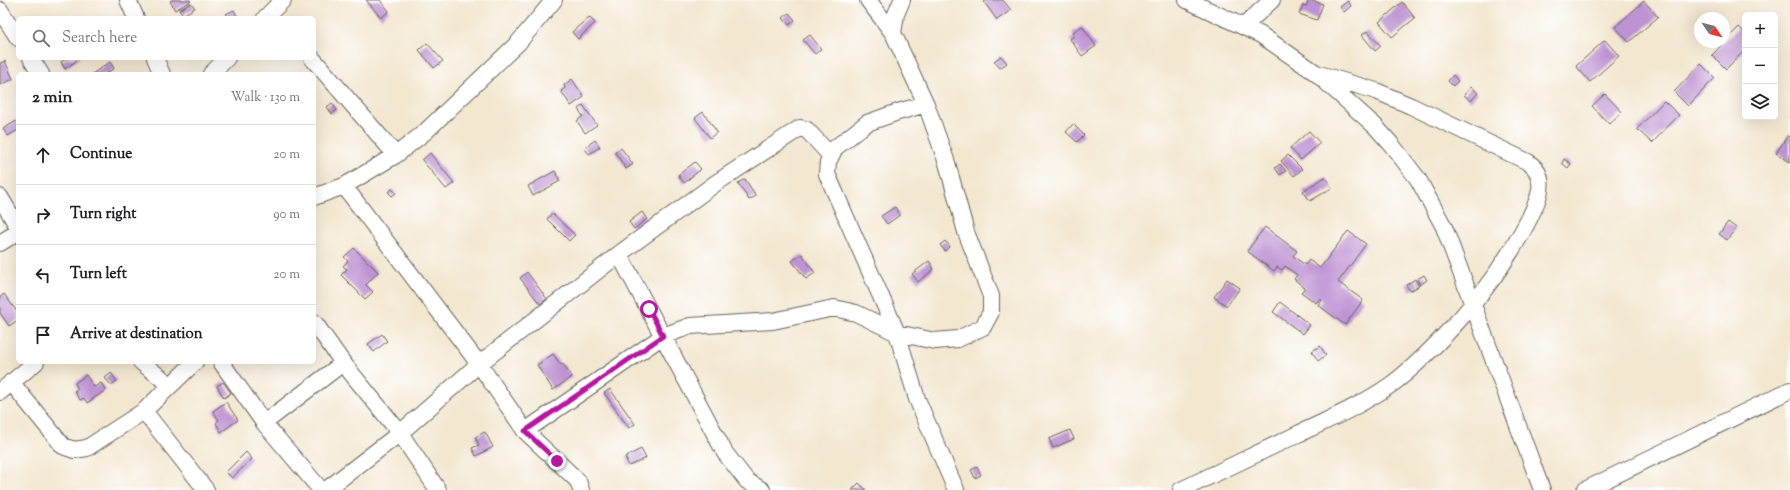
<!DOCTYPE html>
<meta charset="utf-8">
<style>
body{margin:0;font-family:"Sorts Mill Goudy",serif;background:#f2f2f2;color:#202124}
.controls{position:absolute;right:12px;top:12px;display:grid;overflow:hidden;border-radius:6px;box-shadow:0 4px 16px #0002}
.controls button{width:36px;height:36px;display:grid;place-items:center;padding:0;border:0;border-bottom:1px solid #e0e0e0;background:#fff;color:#202124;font:20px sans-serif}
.compass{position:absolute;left:1694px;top:12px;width:36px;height:36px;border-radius:50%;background:#fff;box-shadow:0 4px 16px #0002;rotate:125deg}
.stop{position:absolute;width:12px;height:12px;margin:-9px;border:3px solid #b5179e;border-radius:50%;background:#fff}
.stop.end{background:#b5179e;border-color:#fff;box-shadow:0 1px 4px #0008}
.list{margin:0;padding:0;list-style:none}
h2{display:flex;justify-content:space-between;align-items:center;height:52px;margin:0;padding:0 16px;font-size:17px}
h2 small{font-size:13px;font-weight:400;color:#757577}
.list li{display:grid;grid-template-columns:26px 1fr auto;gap:12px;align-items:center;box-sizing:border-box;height:60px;padding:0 16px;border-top:1px solid #e0e0e0}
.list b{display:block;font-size:15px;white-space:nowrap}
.list em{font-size:13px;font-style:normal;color:#757577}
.icon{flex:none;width:22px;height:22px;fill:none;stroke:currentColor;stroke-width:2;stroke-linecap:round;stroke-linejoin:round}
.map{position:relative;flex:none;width:1790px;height:490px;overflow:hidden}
.search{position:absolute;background:#fff;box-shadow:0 4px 16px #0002;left:16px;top:16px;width:300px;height:44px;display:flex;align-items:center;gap:10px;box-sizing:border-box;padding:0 14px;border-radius:6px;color:#757577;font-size:15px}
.panel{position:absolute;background:#fff;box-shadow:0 4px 16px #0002;left:16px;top:72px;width:300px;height:292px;border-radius:6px}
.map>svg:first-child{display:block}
.building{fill:#be93d3}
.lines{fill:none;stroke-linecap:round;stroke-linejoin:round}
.minor-casing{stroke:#67635b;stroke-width:18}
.minor{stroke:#fff;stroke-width:16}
.route{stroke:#b5179e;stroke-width:5}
</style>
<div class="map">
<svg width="1790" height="490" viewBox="0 0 1790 490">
<rect width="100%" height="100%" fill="#fff"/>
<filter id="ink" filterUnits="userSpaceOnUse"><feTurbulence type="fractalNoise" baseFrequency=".025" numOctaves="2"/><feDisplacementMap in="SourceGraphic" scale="8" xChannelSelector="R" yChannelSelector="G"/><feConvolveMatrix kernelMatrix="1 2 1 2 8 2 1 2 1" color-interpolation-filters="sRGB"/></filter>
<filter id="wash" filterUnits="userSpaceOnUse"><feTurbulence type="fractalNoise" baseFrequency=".012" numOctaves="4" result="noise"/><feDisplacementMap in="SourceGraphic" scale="16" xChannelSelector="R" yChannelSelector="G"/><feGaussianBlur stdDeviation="0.9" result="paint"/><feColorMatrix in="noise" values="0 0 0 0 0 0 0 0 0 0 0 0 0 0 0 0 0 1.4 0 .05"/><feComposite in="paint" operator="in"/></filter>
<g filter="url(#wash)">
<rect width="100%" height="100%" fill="#f3e7d0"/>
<g id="blocks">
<!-- building -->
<path class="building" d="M172,0h18l1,1 -16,9 -5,-9z
M366,0h14l9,11 -8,7z
M987,0h16l8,10 -14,10 -13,-18z
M1309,0l14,4 -6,16 -18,-6 4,-9 3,1z
M1348,1l3,5 -7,6 -4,-5z
M1644,1l14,16 -29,25 -14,-15z
M1402,2l13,16 -23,19 -13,-15z
M191,3l4,5 -12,7 -4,-5z
M234,10l4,8h-9l-3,-4z
M789,13l6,7 -6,5 -6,-7z
M589,17l6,6 -17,16 -6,-7z
M1082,26l14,20 -14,10 -12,-17 4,-3 -2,-3z
M1739,27l6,6v17l-19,19 -14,-14z
M1367,31l14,15 -6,5 -13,-16z
M810,35l11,14 -6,5 -12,-14z
M1605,40l14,16 -29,26 -14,-16z
M427,43l16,18 -9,7 -15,-18z
M1001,56l6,7 -7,5 -6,-7z
M67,58h13l-15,11 -4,-7z
M5,61l8,18 -13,6v-22z
M110,62l4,6 -8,6h-14z
M1701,64l14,14 -27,28 -14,-14z
M1453,75l5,6 -5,5 -5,-5z
M572,79l12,18 -13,9 -10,-15 4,-3 -1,-3z
M1471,87l7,6 -7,8 -7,-6z
M1605,94l17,18 -13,12 -17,-18z
M1664,101l15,14 -27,28 -15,-14z
M332,103l5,7 -5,4 -5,-7z
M583,105l14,20 -12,8 -8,-12 6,-5 -5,-7z
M703,112l14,20 -7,6 -15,-20z
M18,120v10l-10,6 -5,-7z
M1073,124l11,11 -7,7 -11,-10z
M1309,131l11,12 -19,17 -11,-12z
M1788,135l2,2v25l-14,-9z
M595,140l5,7 -11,7 -5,-6z
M621,148l12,16 -7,5 -11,-17z
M430,153l24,30 -8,6 -24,-29z
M1288,155l14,14 -8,7 -13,-15z
M1564,159l7,5 -3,4 -6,-5z
M695,162l6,7 -17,14 -6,-8z
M1280,164l6,7 -6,4 -5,-7z
M555,171l5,10 -27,15 -5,-10z
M1325,177l7,11 -22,13 -7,-10z
M745,179l11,17 -7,4 -11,-17z
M392,189l4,4 -4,3 -4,-4z
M895,207l5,8 -13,9 -6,-8z
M642,212l5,7 -13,10 -5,-7z
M552,213l23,22 -6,6 -22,-22z
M1728,222l8,6 -9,12 -8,-6z
M1265,227l32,24 -4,5 12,9 4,-5 11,8 28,-37 18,13 -28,38 25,18 -18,25 -27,-20 4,-5 -2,-1 -4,4 -15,-11 4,-4 -11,-9 3,-4 -12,-9 -3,4 -5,-3 -3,4 -27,-20z
M945,241l5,5 -5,5 -5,-6z
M354,248l24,24 -12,13 7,7 -8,7 -24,-24 6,-6 -4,-3 5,-5 -4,-4z
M802,254l13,19 -9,6 -14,-18z
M929,261l5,8 -16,13 -6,-8z
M527,272l20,27 -7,5 -20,-26z
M1424,275l3,5 -7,5 -3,-6z
M1227,279l13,9 -13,18 -13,-9z
M1415,279l4,7 -9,5 -4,-6z
M4,294l14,19v7l-9,6 -9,-13v-16z
M1280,302l30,23 -7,9 -30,-22z
M382,334l5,7 -13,11 -6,-8z
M1320,346l6,9 -8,6 -6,-10z
M553,354l8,11 2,-1 9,13 -19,13 -16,-25z
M111,373l6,8 -6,4 -6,-7z
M86,375l8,12 7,-4 5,7 -19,13 -3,-5 -4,2 -6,-9 4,-2 -3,-6z
M223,382l8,11 -7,5 -7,-12z
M610,389l25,35 -6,4 -25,-35z
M226,402l12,18 -17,12 -5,-9 3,-3 -6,-9z
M1070,430l4,9 -21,9 -4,-9z
M485,432l8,15 -17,9 -4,-8 7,-3 -4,-8z
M641,449l5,9 -17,8 -4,-9z
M246,452l6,7 -20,19 -6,-6z
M977,467l4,8 -6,3 -4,-8z
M859,483l7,7h-14z"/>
</g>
</g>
<g filter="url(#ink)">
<use href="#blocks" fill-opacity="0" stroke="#67635b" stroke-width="1"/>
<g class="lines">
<defs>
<path id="minor" d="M128,0l8,18
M1187,0l74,35 55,38 59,53 16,18 27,35 26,48 98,263
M0,10l18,28
M265,18l18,-18
M1244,26l28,-26
M893,33l3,-19 6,-14
M31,58l10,16
M155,58l7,16
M312,58l84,97
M211,74l16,-16
M926,104l-28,8 -31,11 -32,25 -7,14 -1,12 70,159 20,66 39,91
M344,186l135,178 46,67 53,50 3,9
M0,197l18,30
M314,197l30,-11 52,-31 29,-23 93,-89 36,-43
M0,243l18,-11
M619,254l106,199 22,28 15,9
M314,322l29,41 57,70 38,57
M141,362l29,23
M221,362l43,61 57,67
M11,382l52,64 11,4 13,-2 57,-37 51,-49
M0,392l36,-30
M144,411l62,79
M264,423l79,-60
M525,431l138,-95 27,-10 83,-5 61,-13 22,5 41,20 38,8 23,-2 25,-12 8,-15v-16l-25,-64 -19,-69 -21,-59 -33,-71 -25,-33
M326,490l74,-57 79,-69 140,-110 97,-71 84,-55 7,2 23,25
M1181,490c39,-19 78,-37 117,-56 32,-15 64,-29 94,-50 19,-14 37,-32 53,-49 33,-34 60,-70 82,-112 10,-20 24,-45 1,-61l-117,-56 -35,-15 -60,-18
M1585,490l205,-100"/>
</defs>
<!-- minor casing -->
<use href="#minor" class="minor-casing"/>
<!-- minor -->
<use href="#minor" class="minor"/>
</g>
</g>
<g class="lines" filter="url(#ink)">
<!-- route -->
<path class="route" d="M557,461l-32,-30 138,-95 -14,-27"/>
</g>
</svg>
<div class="controls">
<button>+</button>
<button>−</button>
<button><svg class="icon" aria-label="layers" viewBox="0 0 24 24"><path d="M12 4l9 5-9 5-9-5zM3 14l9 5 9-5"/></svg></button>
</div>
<svg class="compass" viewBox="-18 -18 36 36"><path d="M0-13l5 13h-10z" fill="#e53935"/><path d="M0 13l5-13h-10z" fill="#757577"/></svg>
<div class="stop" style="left:649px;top:309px"></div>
<div class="stop end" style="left:557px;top:461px"></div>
<div class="search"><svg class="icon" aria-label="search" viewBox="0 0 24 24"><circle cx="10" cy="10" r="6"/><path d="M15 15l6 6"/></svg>Search here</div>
<section class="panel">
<h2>2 min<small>Walk · 130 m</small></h2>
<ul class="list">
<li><svg class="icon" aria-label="ahead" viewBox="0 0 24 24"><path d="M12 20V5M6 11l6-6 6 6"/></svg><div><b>Continue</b></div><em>20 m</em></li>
<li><svg class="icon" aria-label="right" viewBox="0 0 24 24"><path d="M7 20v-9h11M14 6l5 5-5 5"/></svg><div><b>Turn right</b></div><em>90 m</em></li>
<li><svg class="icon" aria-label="left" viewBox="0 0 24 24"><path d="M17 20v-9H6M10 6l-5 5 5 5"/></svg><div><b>Turn left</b></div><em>20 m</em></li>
<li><svg class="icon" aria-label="arrive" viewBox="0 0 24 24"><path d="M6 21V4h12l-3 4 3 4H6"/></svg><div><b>Arrive at destination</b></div></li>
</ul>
</section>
</div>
